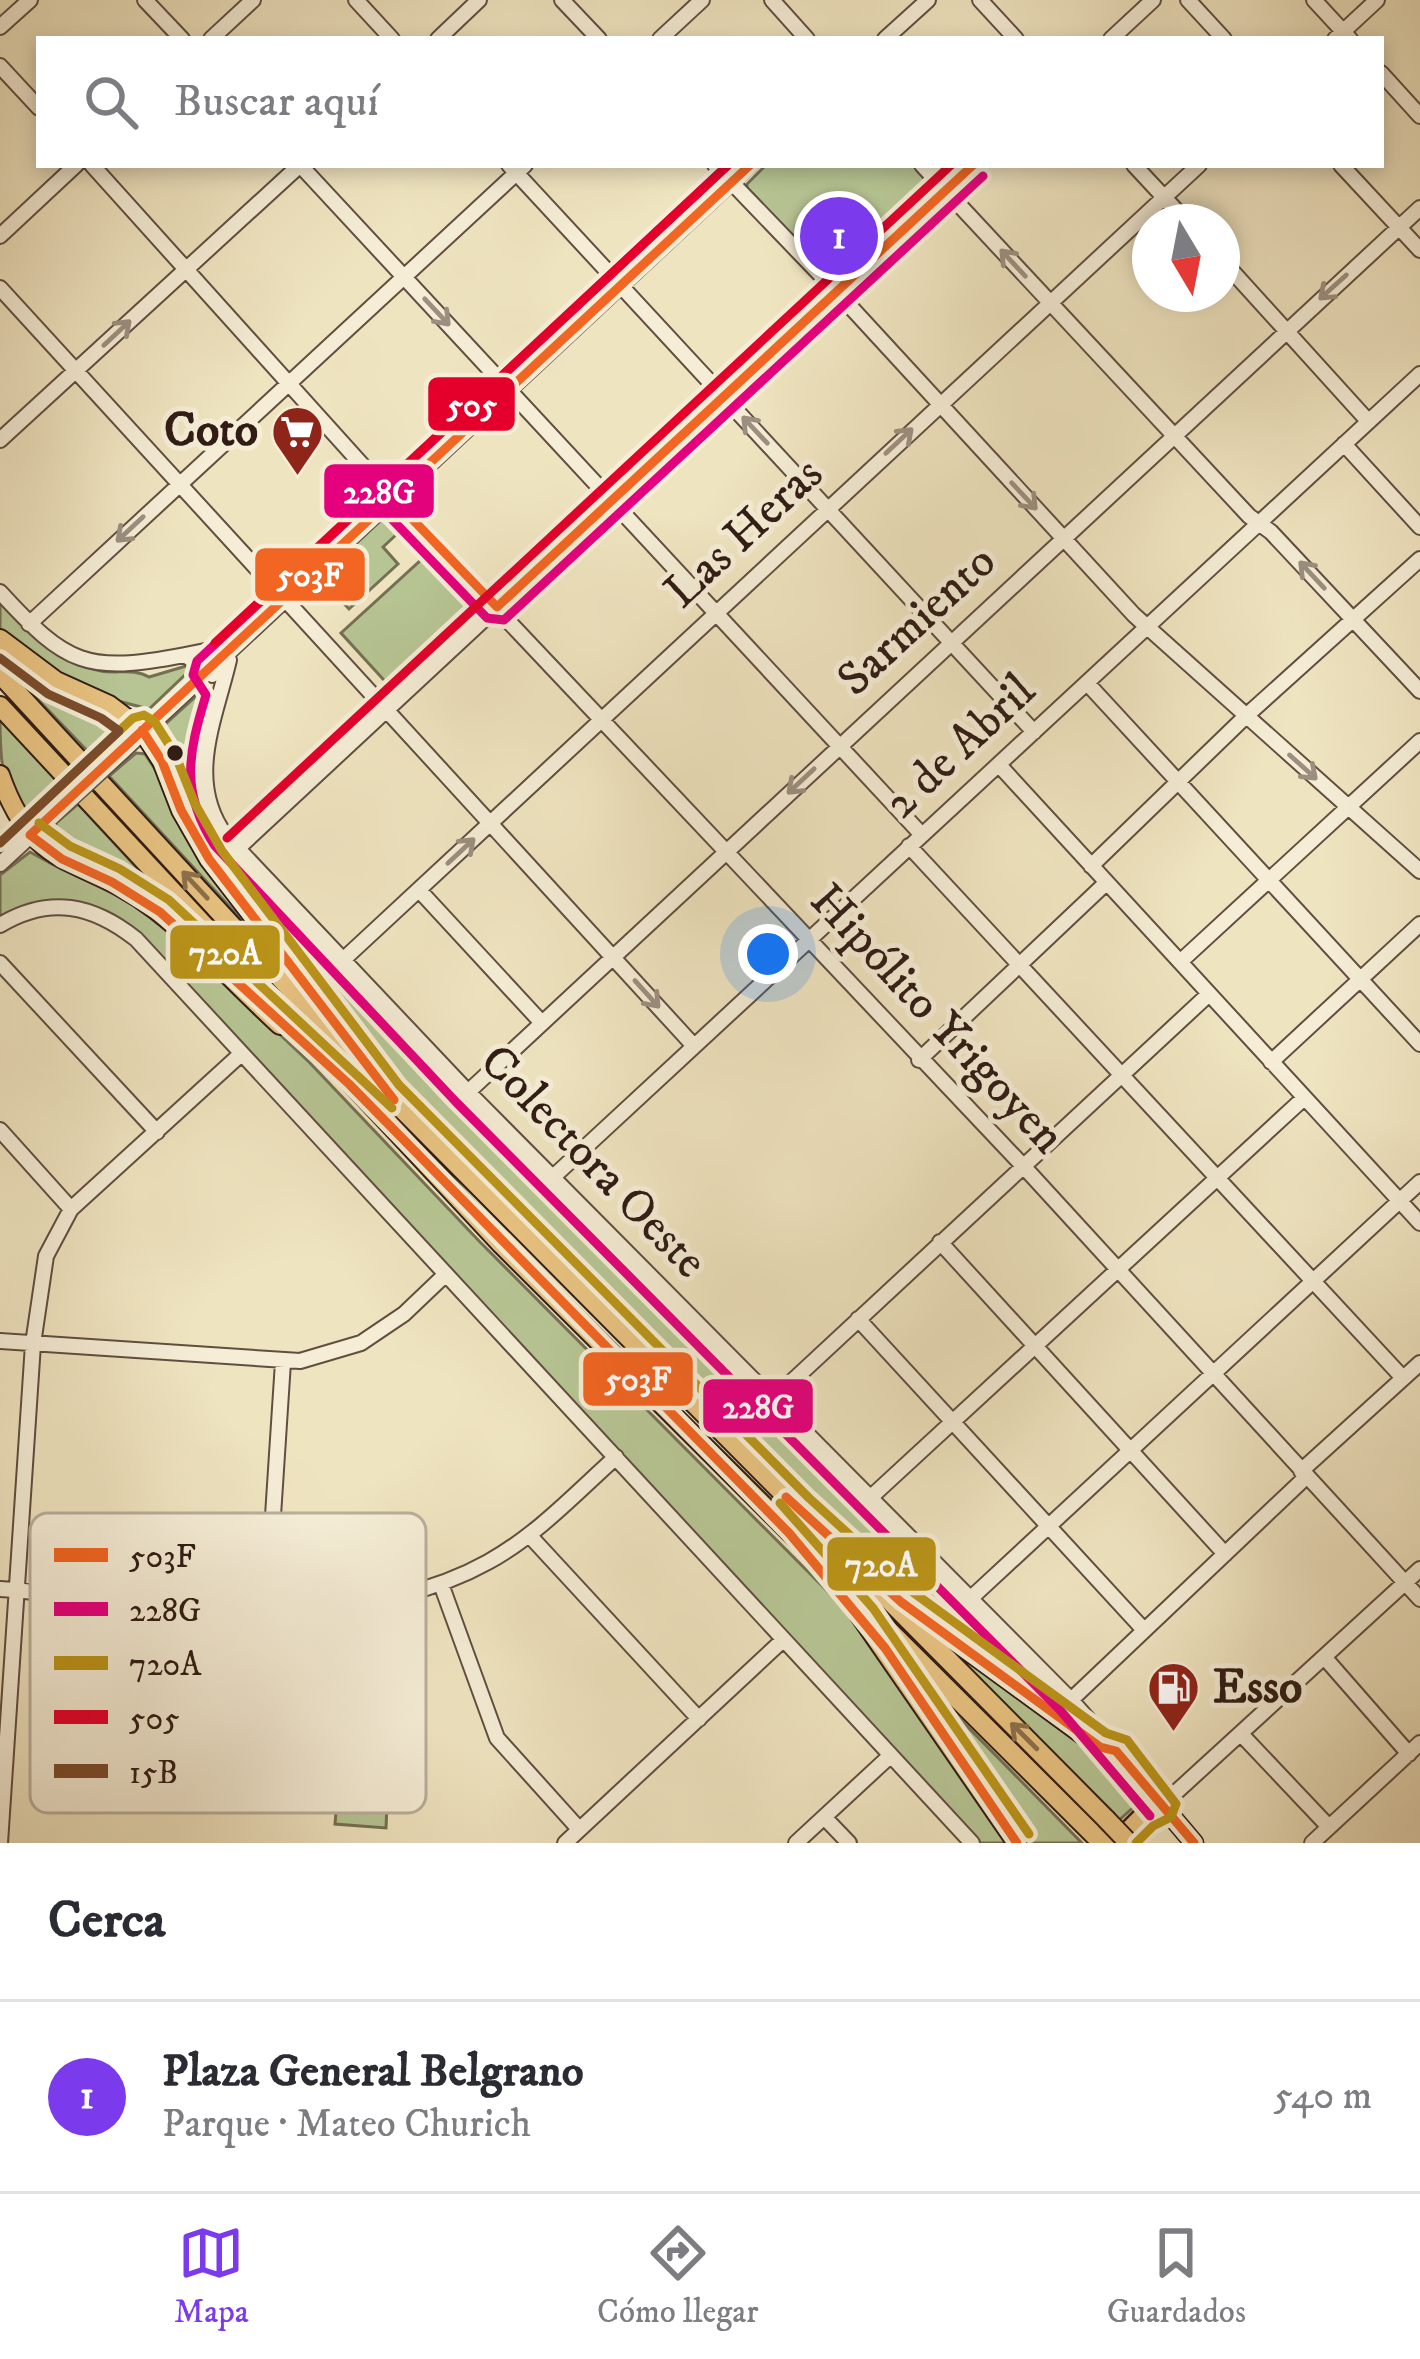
<!DOCTYPE html>
<html lang="es">
<meta charset="utf-8">
<style>
body{margin:0;font-family:"IM FELL DW Pica",serif;background:#f2f2f3;color:#2b2b33}
.compass{position:absolute;left:1132px;top:204px;width:108px;height:108px;border-radius:50%;background:#fff;box-shadow:0 6px 18px #0003;rotate:170deg}
.you{position:absolute;left:768px;top:954px;width:42px;height:42px;margin:-30px;border:9px solid #fff;border-radius:50%;background:#1a73e8;box-shadow:0 0 0 18px #1a73e833}
.badge{display:grid;place-items:center;width:78px;height:78px;border-radius:50%;background:#7c3aed;color:#fff;font-size:39px;font-weight:700}
.pin{position:absolute;translate:-50% -50%;border:6px solid #fff;box-shadow:0 3px 12px #0006}
.list{margin:0;padding:0;list-style:none}
h2{display:flex;justify-content:space-between;align-items:center;height:156px;margin:0;padding:0 48px;font-size:51px}
h2 small{font-size:39px;font-weight:400;color:#7c7c81}
.list li{display:grid;grid-template-columns:78px 1fr auto;gap:36px;align-items:center;box-sizing:border-box;height:192px;padding:0 48px;border-top:3px solid #e1e1e2}
.list b{display:block;font-size:45px;white-space:nowrap}
.list p{margin:0;font-size:39px;white-space:nowrap;color:#7c7c81}
.list em{font-size:39px;font-style:normal;color:#7c7c81}
.icon{flex:none;width:66px;height:66px;fill:none;stroke:currentColor;stroke-width:2;stroke-linecap:round;stroke-linejoin:round}
.map{position:relative;flex:none;width:1420px;height:1843px;overflow:hidden}
.search{position:absolute;background:#fff;box-shadow:0 6px 18px #0003;left:36px;right:36px;top:36px;height:132px;display:flex;align-items:center;gap:30px;box-sizing:border-box;padding:0 42px;border-radius:0px;color:#7c7c81;font-size:45px}
.sheet{height:348px;background:#fff}
nav{display:flex;justify-content:space-around;align-items:center;box-sizing:border-box;height:168px;border-top:3px solid #e1e1e2;background:#fff;font-size:33px;color:#7c7c81}
nav a{display:grid;justify-items:center;gap:6px}
nav .on{color:#7c3aed}
.map>svg:first-child{display:block}
.green{fill:#b7c594;stroke:#747054;stroke-width:3}
.lines{fill:none;stroke-linecap:round;stroke-linejoin:round}
.minor-casing{stroke:#604e40;stroke-width:18}
.major-casing{stroke:#301c15;stroke-width:21}
.highway-casing{stroke:#301c15;stroke-width:22}
.minor{stroke:#f5edd6;stroke-width:14}
.major{stroke:#e8c280;stroke-width:16}
.highway{stroke:#e8c280;stroke-width:18}
.minor-bridge-casing{stroke:#604e40;stroke-width:18;stroke-linecap:butt}
.highway-bridge-casing{stroke:#301c15;stroke-width:22;stroke-linecap:butt}
.minor-bridge{stroke:#f5edd6;stroke-width:14}
.highway-bridge{stroke:#e8c280;stroke-width:18}
.bus-1-casing{stroke:#f5edd6;stroke-width:18}
.bus-2-casing{stroke:#f5edd6;stroke-width:18}
.bus-3-casing{stroke:#f5edd6;stroke-width:18}
.bus-4-casing{stroke:#f5edd6;stroke-width:18}
.bus-5-casing{stroke:#f5edd6;stroke-width:18}
.bus-1{stroke:#f26522;stroke-width:9}
.bus-2{stroke:#e5007d;stroke-width:9}
.bus-3{stroke:#ba9418;stroke-width:9}
.bus-4{stroke:#e4002b;stroke-width:9}
.bus-5{stroke:#7a4b2a;stroke-width:9}
.oneway{stroke:#9c8f7f}
.oneway2{stroke:#8c6f4a}
.bus-dot{fill:#301c15;stroke:#f5edd6;stroke-width:4.5}
.labels{text-anchor:middle;dominant-baseline:central;stroke-width:10;stroke-linejoin:round;paint-order:stroke}
.poi-label{font-size:48px;font-weight:bold;fill:#301c15;stroke:#f5edd6;text-anchor:end}
.street-label{font-size:48px;fill:#301c15;stroke:#f5edd6}
.key{fill:#f5edd6;stroke:#baae9c;stroke-width:3}
.key-label{font-size:33px;fill:#301c15}
.line-badge{stroke:#f5edd6;stroke-width:4.5}
.badge-label{font-size:33px;text-anchor:middle;font-weight:bold;fill:#fff}
</style>
<div class="map">
<svg width="1420" height="1843" viewBox="0 0 1420 1843">
<rect width="100%" height="100%" fill="#efe4c0"/>
<filter id="stains"><feTurbulence type="fractalNoise" baseFrequency=".00167" numOctaves="4"/><feColorMatrix values="0 0 0 0 .2 0 0 0 0 .09 0 0 0 0 .02 0 0 0 .5 -.17"/></filter>
<radialGradient id="worn" r=".72"><stop offset=".6" stop-color="#630" stop-opacity="0"/><stop offset="1" stop-color="#630" stop-opacity=".3"/></radialGradient>
<!-- green -->
<path class="green" d="M766,165h148l21,24 -97,92 -91,-92v-5z
M394,502l17,19 -28,26 15,17 -49,45 -33,-35z
M432,550l51,57 -91,82 -51,-56z
M0,598c30,32 57,65 101,73 17,3 33,-3 48,6l37,-11 3,5 -40,38 -62,-16 -87,-59z
M0,647l53,39 66,36c8,19 -9,28 -22,39l-97,-101z
M204,689l8,3v6c-7,50 -23,99 10,143l188,193 209,225 145,141 327,331 -171,-119 -52,-48 -464,-465 -202,-255 -41,-100 -1,-15z
M0,719l65,71 -29,27 -6,1c-30,-24 -30,-63 -30,-99z
M136,753l9,1 144,217 -180,-195z
M78,804l157,170 -185,-133 7,-19z
M30,852l31,17 39,15 55,32 155,147 170,179 378,380 150,221h-28l-854,-920c-42,-32 -80,-17 -126,-2v-46z
M940,1638c38,27 194,127 197,166l-21,19z
M893,1651l189,192h-56l-18,-19z
M337,1800l50,4 -1,24 -51,-4z"/>
<g class="lines">
<defs>
<path id="minor" d="M145,0l37,39
M356,0l36,39
M562,0l37,39
M772,0l35,39
M980,0l36,39
M1188,0l36,39
M1314,0l36,39
M0,27l30,-27
M211,39l42,-39
M438,39l41,-39
M660,39l42,-39
M885,39l43,-39
M1111,39l42,-39
M1335,39l42,-39
M0,66l39,42
M1381,73l39,43
M92,165l299,332 634,671 395,431
M509,165l525,567
M715,165l121,126 298,324 286,256
M922,165l327,351 22,16 149,159
M1134,165l53,57
M1341,165l79,85
M0,236l76,-71
M1222,260l146,161
M0,288l694,758
M0,440l300,-275 622,670
M1344,444l76,83
M0,592c67,73 86,82 185,63l27,20
M29,624l496,-459
M225,654l4,6c-14,60 -44,121 -3,176l242,256 603,608 45,51
M185,655l25,-5 15,4
M1087,683l333,361
M123,751l627,-586
M999,765l421,458
M909,846l494,532
M237,849l736,-684
M0,864l53,-49
M1091,866l155,-150 174,-157
M419,890l123,133
M0,925c50,-30 93,-20 136,14l836,904
M344,959l855,-794
M1180,962l240,-221
M0,963l157,169
M919,1060l187,-177
M1271,1062l149,-138
M468,1092l952,-884
M0,1130l71,79
M552,1178l868,-804
M940,1242l285,312
M858,1319l286,311
M0,1341l300,20 61,-18 43,-29 42,-40
M772,1400l437,-406
M1301,1471l119,-108
M870,1498l434,-400
M530,1536l169,183
M441,1584l56,154 82,91
M0,1589c154,12 348,51 488,-27 49,-27 87,-68 128,-105
M970,1599l450,-417
M175,1603l-4,73 49,2
M267,1608l16,-246
M1325,1658l84,96
M1071,1700l235,-223
M1241,1734l88,93
M1161,1806l259,-237
M824,1817l25,26
M0,1843l33,-499 13,-88 25,-47 170,-155
M565,1843l218,-203
M796,1843l94,-87
M1312,1843l108,-100"/>
<path id="major" d="M1116,1751l78,92
M1115,1843l29,-29 17,-8"/>
<path id="highway" d="M0,639l56,42 53,24 33,25 20,31 19,49 28,49 127,164
M0,674l388,421 718,724
M0,706l502,539 600,598
M0,775c35,101 84,79 156,135 44,34 83,77 124,115
M910,1608l190,139 16,4
M859,1614l158,229"/>
</defs>
<!-- minor casing -->
<use href="#minor" class="minor-casing"/>
<!-- major casing -->
<use href="#major" class="major-casing"/>
<!-- highway casing -->
<use href="#highway" class="highway-casing"/>
<!-- minor -->
<use href="#minor" class="minor"/>
<!-- major -->
<use href="#major" class="major"/>
<!-- highway -->
<use href="#highway" class="highway"/>
<defs>
<path id="minor-bridge" d="M53,815l70,-64"/>
<path id="highway-bridge" d="M1106,1819l23,24"/>
</defs>
<!-- minor-bridge casing -->
<use href="#minor-bridge" class="minor-bridge-casing"/>
<!-- highway-bridge casing -->
<use href="#highway-bridge" class="highway-bridge-casing"/>
<!-- minor-bridge -->
<use href="#minor-bridge" class="minor-bridge"/>
<!-- highway-bridge -->
<use href="#highway-bridge" class="highway-bridge"/>
<defs>
<path id="bus-1" d="M750,165l-720,670 32,24 50,23 48,30 189,172 440,449 96,115 132,195
M391,497l106,110 476,-442
M142,730l20,31 19,49 28,49 185,241
M786,1497l115,105 199,145 16,4 78,92"/>
<path id="bus-2" d="M728,165l-531,496 -4,14 13,20c-18,59 -26,97 9,151l242,257 603,607 90,106
M380,507l107,111 17,2 479,-444"/>
<path id="bus-3" d="M39,823l31,23 50,23 49,31 223,208
M0,843l133,-125 11,-3 10,6 21,33 20,50 27,47 177,234 410,413 101,92 196,143 21,7 49,64 -5,13 -18,9 -17,17
M780,1503l93,105 156,226"/>
<path id="bus-4" d="M215,643l513,-478
M227,838l724,-673"/>
<path id="bus-5" d="M0,658l48,36 53,24 18,13 -119,112"/>
</defs>
<!-- bus-1 casing -->
<use href="#bus-1" class="bus-1-casing"/>
<!-- bus-2 casing -->
<use href="#bus-2" class="bus-2-casing"/>
<!-- bus-3 casing -->
<use href="#bus-3" class="bus-3-casing"/>
<!-- bus-4 casing -->
<use href="#bus-4" class="bus-4-casing"/>
<!-- bus-5 casing -->
<use href="#bus-5" class="bus-5-casing"/>
<!-- bus-1 -->
<use href="#bus-1" class="bus-1"/>
<!-- bus-2 -->
<use href="#bus-2" class="bus-2"/>
<!-- bus-3 -->
<use href="#bus-3" class="bus-3"/>
<!-- bus-4 -->
<use href="#bus-4" class="bus-4"/>
<!-- bus-5 -->
<use href="#bus-5" class="bus-5"/>
</g>
<!-- one-way arrows -->
<defs><path id="oneway-shaft" d="M-6 0H5M1.5-3L5.5 0L1.5 3" fill="none" stroke-width="1.6" stroke-linecap="round" stroke-linejoin="round" transform="scale(3)"/></defs>
<g class="oneway">
<use href="#oneway-shaft" transform="translate(1013 263) rotate(-133)"/>
<use href="#oneway-shaft" transform="translate(1333 287) rotate(138)"/>
<use href="#oneway-shaft" transform="translate(437 312) rotate(47)"/>
<use href="#oneway-shaft" transform="translate(117 333) rotate(-43)"/>
<use href="#oneway-shaft" transform="translate(755 430) rotate(-133)"/>
<use href="#oneway-shaft" transform="translate(899 441) rotate(-43)"/>
<use href="#oneway-shaft" transform="translate(1024 496) rotate(47)"/>
<use href="#oneway-shaft" transform="translate(130 529) rotate(137)"/>
<use href="#oneway-shaft" transform="translate(1312 575) rotate(-133)"/>
<use href="#oneway-shaft" transform="translate(1303 767) rotate(42)"/>
<use href="#oneway-shaft" transform="translate(801 781) rotate(137)"/>
<use href="#oneway-shaft" transform="translate(461 851) rotate(-43)"/>
<use href="#oneway-shaft" transform="translate(647 994) rotate(48)"/>
</g>
<g class="oneway2">
<use href="#oneway-shaft" transform="translate(195 885) rotate(-133)"/>
<use href="#oneway-shaft" transform="translate(1024 1736) rotate(-135)"/>
</g>
<!-- icons -->
<defs>
<symbol id="supermarket-pin" viewBox="-11 -11 22 30"><path d="M0 17L-7.5 6A9.5 9.5 0 1 1 7.5 6Z" fill="#8f2418" stroke="#f5edd6"/><path d="M-6-5.5h2.5l.6 2H6L4.5 2H-2.5L-4.4-4H-6ZM-1.5 3.2a1.3 1.3 0 1 0 .1 0ZM3 3.2a1.3 1.3 0 1 0 .1 0Z" fill="#fff"/></symbol>
<symbol id="fuel-pin" viewBox="-11 -11 22 30"><path d="M0 17L-7.5 6A9.5 9.5 0 1 1 7.5 6Z" fill="#8f2418" stroke="#f5edd6"/><path d="M-5.5-6h7V0h2V4h1.3V-2.5L3-4.5l.8-.8L6-3V5H2.5V1h-1V6h-7ZM-4.2-4.7v3.2H.2V-4.7Z" fill="#fff"/></symbol>
</defs>
<g fill-rule="evenodd">
<use href="#supermarket-pin" x="268" y="402" width="59" height="81"/>
<use href="#fuel-pin" x="1144" y="1658" width="59" height="81"/>
</g>
<!-- markers -->
<circle class="bus-dot" cx="175" cy="753" r="10"/>
<g class="labels">
<!-- poi labels -->
<g class="poi-label">
<text x="258" y="431">Coto</text>
<text x="1213" y="1688" text-anchor="start">Esso</text>
</g>
<!-- street labels -->
<g class="street-label">
<text transform="translate(744 533) rotate(-43)">Las Heras</text>
<text transform="translate(917 621) rotate(-43)">Sarmiento</text>
<text transform="translate(960 747) rotate(-43)">2 de Abril</text>
<text transform="translate(937 1019) rotate(47)">Hipólito Yrigoyen</text>
<text transform="translate(593 1162) rotate(46)">Colectora Oeste</text>
</g>
</g>
<!-- legend -->
<rect x="30" y="1513" width="396" height="300" rx="18" class="key"/>
<rect x="54" y="1548" width="54" height="14" fill="#f26522"/>
<rect x="54" y="1602" width="54" height="14" fill="#e5007d"/>
<rect x="54" y="1656" width="54" height="14" fill="#ba9418"/>
<rect x="54" y="1710" width="54" height="14" fill="#e4002b"/>
<rect x="54" y="1764" width="54" height="14" fill="#7a4b2a"/>
<g class="key-label">
<text x="129" y="1567">503F</text>
<text x="129" y="1621">228G</text>
<text x="129" y="1675">720A</text>
<text x="129" y="1729">505</text>
<text x="129" y="1783">15B</text>
</g>
<g class="line-badge">
<rect x="426" y="375" width="91" height="58" rx="12" fill="#e4002b"/>
<rect x="322" y="462" width="114" height="58" rx="12" fill="#e5007d"/>
<rect x="253" y="546" width="114" height="57" rx="12" fill="#f26522"/>
<rect x="168" y="923" width="114" height="58" rx="12" fill="#ba9418"/>
<rect x="581" y="1350" width="114" height="58" rx="12" fill="#f26522"/>
<rect x="701" y="1377" width="114" height="58" rx="12" fill="#e5007d"/>
<rect x="825" y="1535" width="113" height="58" rx="12" fill="#ba9418"/>
</g>
<g class="badge-label">
<text x="472" y="416">505</text>
<text x="379" y="503">228G</text>
<text x="310" y="586">503F</text>
<text x="225" y="964">720A</text>
<text x="638" y="1390">503F</text>
<text x="758" y="1418">228G</text>
<text x="881" y="1576">720A</text>
</g>
<rect width="100%" height="100%" filter="url(#stains)"/>
<rect width="100%" height="100%" fill="url(#worn)"/>
</svg>
<svg class="compass" viewBox="-18 -18 36 36"><path d="M0-13l5 13h-10z" fill="#e53935"/><path d="M0 13l5-13h-10z" fill="#7c7c81"/></svg>
<div class="you"></div>
<div class="pin badge" style="left:839px;top:236px">1</div>
<div class="search"><svg class="icon" aria-label="search" viewBox="0 0 24 24"><circle cx="10" cy="10" r="6"/><path d="M15 15l6 6"/></svg>Buscar aquí</div>
</div>
<section class="sheet">
<h2>Cerca<small></small></h2>
<ul class="list">
<li><span class="badge">1</span><div><b>Plaza General Belgrano</b><p>Parque · Mateo Churich</p></div><em>540 m</em></li>
</ul>
</section>
<nav>
<a class="on"><svg class="icon" aria-label="map" viewBox="0 0 24 24"><path d="M3 6l6-2 6 2 6-2v14l-6 2-6-2-6 2zM9 4v14M15 6v14"/></svg>Mapa</a>
<a><svg class="icon" aria-label="directions" viewBox="0 0 24 24"><path d="M12 3l9 9-9 9-9-9zM9 14v-3h6M13 9l2 2-2 2"/></svg>Cómo llegar</a>
<a><svg class="icon" aria-label="saved" viewBox="0 0 24 24"><path d="M7 4h10v16l-5-4-5 4z"/></svg>Guardados</a>
</nav>
